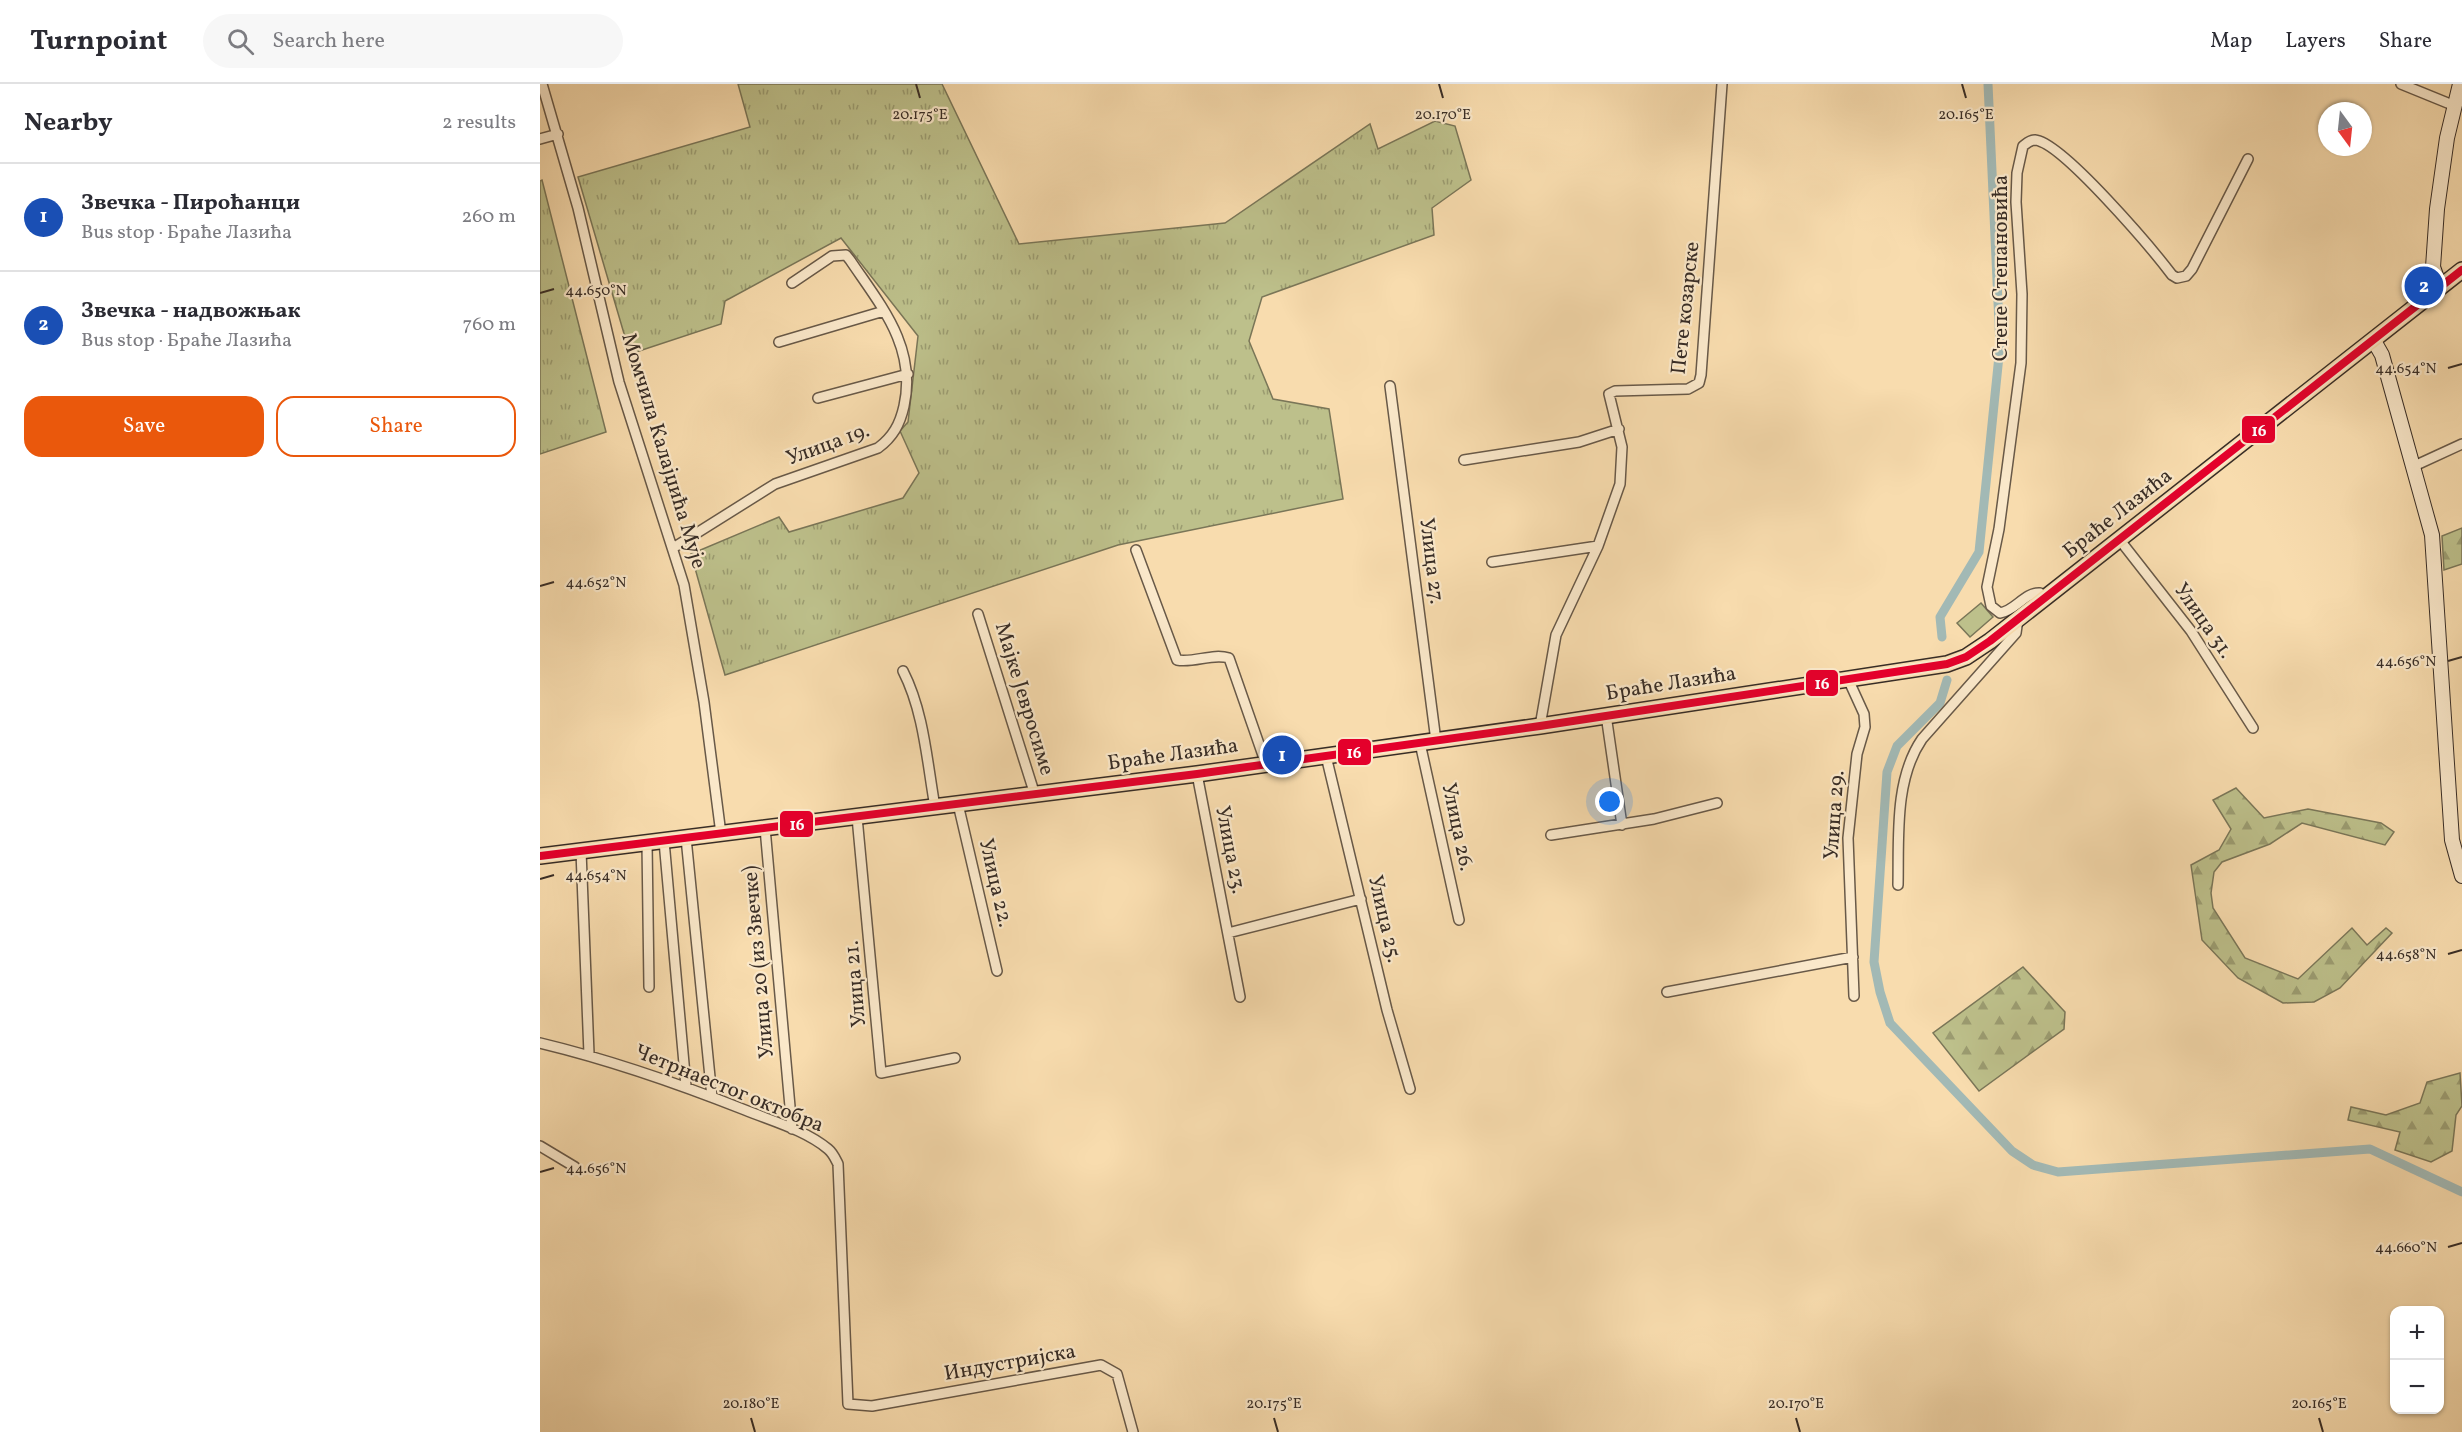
<!DOCTYPE html>
<meta charset="utf-8">
<style>
body{margin:0;font-family:Vollkorn,serif;background:#f7f7f7;color:#2b2b33}
.controls{position:absolute;right:18px;bottom:18px;display:grid;overflow:hidden;border-radius:12px;box-shadow:0 2px 4px #0004}
.controls button{width:54px;height:54px;display:grid;place-items:center;padding:0;border:0;border-bottom:2px solid #e1e1e2;background:#fff;color:#2b2b33;font:30px sans-serif}
.compass{position:absolute;left:1778px;top:18px;width:54px;height:54px;border-radius:50%;background:#fff;box-shadow:0 2px 4px #0004;rotate:165deg}
.you{position:absolute;left:1070px;top:718px;width:21px;height:21px;margin:-15px;border:4px solid #fff;border-radius:50%;background:#1a73e8;box-shadow:0 0 0 9px #1a73e833}
.badge{display:grid;place-items:center;width:39px;height:39px;border-radius:50%;background:#ea580c;color:#fff;font-size:20px;font-weight:700}
.pin{position:absolute;translate:-50% -50%;border:3px solid #fff;box-shadow:0 2px 6px #0006}
.list{margin:0;padding:0;list-style:none}
h2{display:flex;justify-content:space-between;align-items:center;height:78px;margin:0;padding:0 24px;font-size:26px}
h2 small{font-size:20px;font-weight:400;color:#7c7c81}
.list li{display:grid;grid-template-columns:39px 1fr auto;gap:18px;align-items:center;box-sizing:border-box;height:108px;padding:0 24px;border-top:2px solid #e1e1e2}
.list b{display:block;font-size:22px;white-space:nowrap}
.list p{margin:0;font-size:20px;white-space:nowrap;color:#7c7c81}
.list em{font-size:20px;font-style:normal;color:#7c7c81}
.actions{display:flex;gap:12px;padding:18px 24px}
.actions a{flex:1;padding:14px 0;border:2px solid #ea580c;border-radius:18px;text-align:center;font-size:21px;color:#ea580c}
.actions .main{background:#ea580c;color:#fff}
.icon{flex:none;width:33px;height:33px;fill:none;stroke:currentColor;stroke-width:2;stroke-linecap:round;stroke-linejoin:round}
.map{position:relative;flex:none;width:1922px;height:1348px;overflow:hidden}
header{display:flex;align-items:center;gap:36px;box-sizing:border-box;height:84px;padding:0 30px;background:#fff;border-bottom:2px solid #e1e1e2}
header strong{font-size:28px}
nav{display:flex;gap:33px;margin-inline-start:auto;font-size:21px}
.search{width:420px;height:54px;background:#f7f7f7;display:flex;align-items:center;gap:15px;box-sizing:border-box;padding:0 21px;border-radius:33px;color:#7c7c81;font-size:22px}
main{display:flex}
aside{flex:1;background:#fff}
.map>svg:first-child{display:block}
.grass{fill:url(#grass-tufts);stroke:#7a7658;stroke-width:1.5}
.forest{fill:url(#forest-firs);stroke:#7a7658;stroke-width:1.5}
.pitch{fill:#bdc08b;stroke:#7a7658;stroke-width:1.5}
.lines{fill:none;stroke-linecap:round;stroke-linejoin:round}
.canal{stroke:#a2b9b5;stroke-width:9}
.street-casing{stroke:#685948;stroke-width:12}
.secondary-casing{stroke:#382d26;stroke-width:16}
.primary-casing{stroke:#382d26;stroke-width:18}
.street{stroke:#fae8ca;stroke-width:9}
.secondary{stroke:#fae8ca;stroke-width:14}
.primary{stroke:#f8dcae;stroke-width:15}
.bus-1-casing{stroke:#fae8ca;stroke-width:12}
.bus-1{stroke:#e4002b;stroke-width:8}
.ticks{fill:none;stroke:#382d26;stroke-width:2}
.labels{text-anchor:middle;dominant-baseline:central;stroke-width:4.5;stroke-linejoin:round;paint-order:stroke}
.street-label{font-size:21px;fill:#382d26;stroke:#fae8ca}
.ticks-label{font-size:15px;text-anchor:middle;fill:#382d26;stroke:#fae8ca;stroke-width:4.5;stroke-linejoin:round;paint-order:stroke}
.line-badge{stroke:#fae8ca;stroke-width:2}
.badge-label{font-size:16px;text-anchor:middle;font-weight:bold;fill:#fff}
</style>
<header>
<strong>Turnpoint</strong>
<div class="search"><svg class="icon" aria-label="search" viewBox="0 0 24 24"><circle cx="10" cy="10" r="6"/><path d="M15 15l6 6"/></svg>Search here</div>
<nav><a>Map</a><a>Layers</a><a>Share</a></nav>
</header>
<main>
<aside>
<h2>Nearby<small>2 results</small></h2>
<ul class="list">
<li><span class="badge" style="background:#1a4fb4">1</span><div><b>Звечка - Пироћанци</b><p>Bus stop · Браће Лазића</p></div><em>260 m</em></li>
<li><span class="badge" style="background:#1a4fb4">2</span><div><b>Звечка - надвожњак</b><p>Bus stop · Браће Лазића</p></div><em>760 m</em></li>
</ul>
<div class="actions"><a class="main">Save</a><a>Share</a></div>
</aside>
<div class="map">
<svg width="1922" height="1348" viewBox="0 0 1922 1348">
<defs>
<pattern id="grass-tufts" width="24" height="20" patternUnits="userSpaceOnUse" patternTransform="scale(1.5)"><rect width="24" height="20" fill="#bdc08b"/><path d="M3 7l-1-3M5 7V3M7 7l1-3M15 17l-1-3M17 17v-4M19 17l1-3" fill="none" stroke="#9b9c71"/></pattern>
<pattern id="forest-firs" width="22" height="20" patternUnits="userSpaceOnUse" patternTransform="scale(1.5)"><rect width="22" height="20" fill="#bdc08b"/><path d="M5 1l3.5 6h-7zM16 11l3.5 6h-7z" fill="#9b9c71"/></pattern>
</defs>
<rect width="100%" height="100%" fill="#f8dcae"/>
<filter id="stains"><feTurbulence type="fractalNoise" baseFrequency=".00333" numOctaves="4"/><feColorMatrix values="0 0 0 0 .2 0 0 0 0 .09 0 0 0 0 .02 0 0 0 .5 -.17"/></filter>
<radialGradient id="worn" r=".72"><stop offset=".6" stop-color="#630" stop-opacity="0"/><stop offset="1" stop-color="#630" stop-opacity=".3"/></radialGradient>
<!-- grass -->
<path class="grass" d="M198,0h204l77,160 206,-21 145,-99 8,25 57,-28 20,5 16,54 -39,28 2,27 -172,62 -13,44 24,58 56,10 14,90 -225,46 -393,130 -34,-121 88,-37 10,15 114,-34 16,-25 -19,-42 8,-9 10,-86 -77,-98 -116,63 -4,23 -91,30 -52,-177 172,-50z
M2,96l64,252 -66,22v-273z"/>
<!-- forest -->
<path class="forest" d="M1922,444v36l-18,6 -2,-34z
M1696,704l28,30 44,-9 73,14 13,9 -9,13 -83,-22 -32,21 -48,18 -8,10 -3,21 2,15 32,50 53,21 54,-51 15,17 19,-17 6,5 -52,55 -26,14 -31,1 -45,-25 -36,-38 -11,-75 28,-15 12,-21 -18,-29z
M1483,883l42,45 -1,17 -85,62 -46,-58z
M1920,989l2,33 -6,9 -4,36 -21,11 -36,-12 5,-18 -52,-12 3,-13 35,8 34,-12 7,-21z"/>
<!-- pitch -->
<path class="pitch" d="M1441,519l12,14 -23,20 -13,-14z"/>
<g class="lines">
<!-- canal -->
<path class="canal" d="M1402,553l-2,-20 39,-65 21,-206 -12,-262
M1407,596l-7,23 -43,43 -10,26 -13,190 6,30 10,31 122,128 21,14 25,7 312,-23 92,43"/>
<defs>
<path id="street" d="M2,0l36,124 41,174 65,203 20,117 17,132
M1861,0l54,22
M0,55l18,-5
M239,258l105,-31
M850,302l46,355
M278,314l90,-24
M924,376l115,-18 40,-13
M1872,383l50,-23
M1579,455l72,92 62,97
M133,464l102,-64 103,-36c15,-11 22,-24 26,-42 13,-59 -23,-100 -54,-146l-4,-5 -14,1 -40,27
M596,466l41,110c18,3 35,-7 52,-2l37,106
M952,478l106,-16
M1505,513l-5,-4c-15,-1 -25,18 -40,20l-9,-7 -4,-19 12,-58 22,-166 1,-69 -6,-92 1,-29 6,-27c4,-3 7,-6 12,-6 27,2 118,110 137,135l5,3 9,-2 6,-7 56,-110
M438,530l57,181
M363,587c21,41 24,91 32,136
M1308,595l16,35 1,13 -8,27 -9,84 6,158
M1066,631l16,110
M1000,642l16,-91 42,-89 22,-62 2,-37 -13,-53 6,-3 73,-2 11,-6 2,-8 21,-291
M880,659l39,177
M786,672l61,254 23,79
M657,690l43,223
M418,720l39,167
M317,733l24,256 74,-15
M225,744l27,301
M1011,751l103,-16 63,-16
M146,754l26,259
M124,757l22,245
M107,759l2,144
M41,767l8,203
M1358,801c1,-47 -4,-105 24,-146l94,-106 2,-14
M688,849l133,-34
M1127,908l186,-35
M0,959c71,17 137,40 205,67 27,11 60,20 83,39 5,4 7,9 10,15l10,240 24,2 229,-41 16,9 16,58
M0,1062l35,21"/>
<path id="secondary" d="M1900,203l-7,-20 4,-58 10,-71 13,-54
M1834,257l8,14 50,180 20,305 10,36"/>
<path id="primary" d="M0,772l657,-82 343,-48 407,-62 19,-7 24,-16 472,-371"/>
</defs>
<!-- street casing -->
<use href="#street" class="street-casing"/>
<!-- secondary casing -->
<use href="#secondary" class="secondary-casing"/>
<!-- primary casing -->
<use href="#primary" class="primary-casing"/>
<!-- street -->
<use href="#street" class="street"/>
<!-- secondary -->
<use href="#secondary" class="secondary"/>
<!-- primary -->
<use href="#primary" class="primary"/>
<defs>
<path id="bus-1" d="M0,772l657,-82 343,-48 407,-62 19,-7 24,-16 472,-371"/>
</defs>
<!-- bus-1 casing -->
<use href="#bus-1" class="bus-1-casing"/>
<!-- bus-1 -->
<use href="#bus-1" class="bus-1"/>
</g>
<!-- ticks -->
<path class="ticks" d="M376,0l4,14M899,0l4,14M1422,0l4,14M0,209l14,-4M1908,284l14,-4M0,502l14,-4M1908,577l14,-4M0,795l14,-4M1908,870l14,-4M0,1088l14,-4M1908,1163l14,-4M211,1334l4,14M734,1334l4,14M1256,1334l4,14M1779,1334l4,14"/>
<g class="labels">
<!-- street labels -->
<g class="street-label">
<text transform="translate(1461 184) rotate(-90)">Степе Степановића</text>
<text transform="translate(1146 224) rotate(-84)">Пете козарске</text>
<text transform="translate(288 361) rotate(-20)">Улица 19.</text>
<text transform="translate(123 367) rotate(73)">Момчила Калајџића Мује</text>
<text transform="translate(1578 430) rotate(-38)">Браће Лазића</text>
<text transform="translate(891 477) rotate(83)">Улица 27.</text>
<text transform="translate(1663 537) rotate(55)">Улица 31.</text>
<text transform="translate(1131 600) rotate(-9)">Браће Лазића</text>
<text transform="translate(484 615) rotate(73)">Мајке Јевросиме</text>
<text transform="translate(633 671) rotate(-8)">Браће Лазића</text>
<text transform="translate(1295 731) rotate(-86)">Улица 29.</text>
<text transform="translate(917 743) rotate(78)">Улица 26.</text>
<text transform="translate(690 766) rotate(79)">Улица 23.</text>
<text transform="translate(455 799) rotate(77)">Улица 22.</text>
<text transform="translate(844 835) rotate(77)">Улица 25.</text>
<text transform="translate(219 878) rotate(-95)">Улица 20 (из Звечке)</text>
<text transform="translate(316 900) rotate(-95)">Улица 21.</text>
<text transform="translate(189 1005) rotate(22)">Четрнаестог октобра</text>
<text transform="translate(470 1279) rotate(-10)">Индустријска</text>
</g>
</g>
<g class="ticks-label">
<text x="380" y="35">20.175°E</text>
<text x="903" y="35">20.170°E</text>
<text x="1426" y="35">20.165°E</text>
<text x="56" y="211">44.650°N</text>
<text x="1866" y="289">44.654°N</text>
<text x="56" y="503">44.652°N</text>
<text x="1866" y="582">44.656°N</text>
<text x="56" y="796">44.654°N</text>
<text x="1866" y="875">44.658°N</text>
<text x="56" y="1089">44.656°N</text>
<text x="1866" y="1168">44.660°N</text>
<text x="211" y="1324">20.180°E</text>
<text x="734" y="1324">20.175°E</text>
<text x="1256" y="1324">20.170°E</text>
<text x="1779" y="1324">20.165°E</text>
</g>
<g class="line-badge">
<rect x="1701" y="331" width="35" height="29" rx="6" fill="#e4002b"/>
<rect x="1265" y="585" width="34" height="28" rx="6" fill="#e4002b"/>
<rect x="797" y="654" width="35" height="28" rx="6" fill="#e4002b"/>
<rect x="239" y="726" width="35" height="28" rx="6" fill="#e4002b"/>
</g>
<g class="badge-label">
<text x="1719" y="352">16</text>
<text x="1282" y="605">16</text>
<text x="814" y="674">16</text>
<text x="257" y="746">16</text>
</g>
<rect width="100%" height="100%" filter="url(#stains)"/>
<rect width="100%" height="100%" fill="url(#worn)"/>
</svg>
<div class="controls">
<button>+</button>
<button>−</button>
</div>
<svg class="compass" viewBox="-18 -18 36 36"><path d="M0-13l5 13h-10z" fill="#e53935"/><path d="M0 13l5-13h-10z" fill="#7c7c81"/></svg>
<div class="you"></div>
<div class="pin badge" style="left:742px;top:671px;background:#1a4fb4">1</div>
<div class="pin badge" style="left:1884px;top:202px;background:#1a4fb4">2</div>
</div>
</main>
